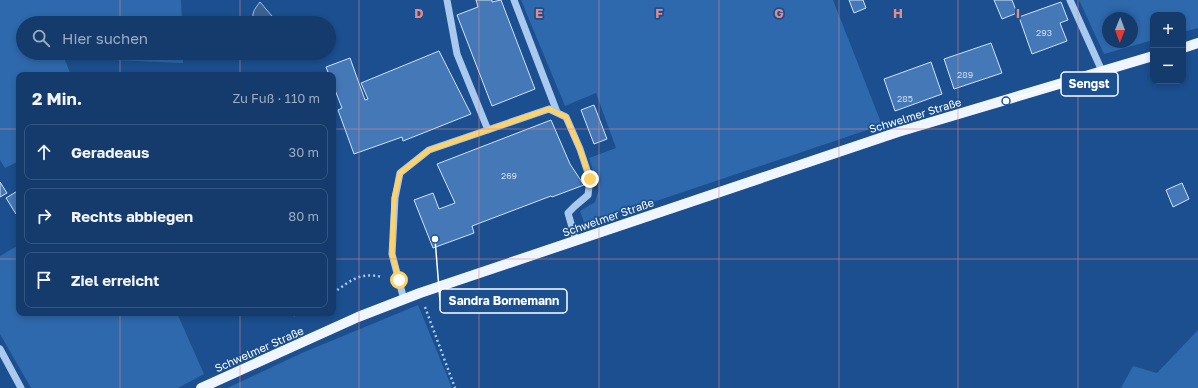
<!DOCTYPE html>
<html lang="de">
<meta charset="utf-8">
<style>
body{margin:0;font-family:"Golos Text",sans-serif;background:#1d4271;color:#f1f3f6}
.controls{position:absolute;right:12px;top:12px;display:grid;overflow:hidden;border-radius:8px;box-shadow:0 2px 6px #0003}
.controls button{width:36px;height:36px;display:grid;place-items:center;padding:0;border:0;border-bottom:1px solid #33557e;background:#143b6b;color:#f1f3f6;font:20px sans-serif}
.compass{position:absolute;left:1102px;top:12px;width:36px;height:36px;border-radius:50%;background:#143b6b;box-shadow:0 2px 6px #0003;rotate:181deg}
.stop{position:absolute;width:12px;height:12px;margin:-9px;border:3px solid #ffd166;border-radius:50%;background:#fff}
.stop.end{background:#ffd166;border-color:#fff;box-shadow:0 1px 4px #0008}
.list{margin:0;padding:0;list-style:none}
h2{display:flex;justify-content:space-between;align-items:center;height:52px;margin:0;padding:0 16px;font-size:17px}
h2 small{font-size:13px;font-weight:400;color:#9dadc1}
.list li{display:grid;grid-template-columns:26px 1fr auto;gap:12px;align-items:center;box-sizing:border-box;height:56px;margin:0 8px 8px;padding:0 8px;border:1px solid #33557e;border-radius:8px}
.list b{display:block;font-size:15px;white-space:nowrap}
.list em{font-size:13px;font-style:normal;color:#9dadc1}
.icon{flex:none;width:22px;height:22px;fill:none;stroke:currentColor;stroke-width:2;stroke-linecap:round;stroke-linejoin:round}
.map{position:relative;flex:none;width:1198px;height:388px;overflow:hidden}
.search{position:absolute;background:#143b6b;box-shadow:0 2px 6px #0003;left:16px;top:16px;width:320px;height:44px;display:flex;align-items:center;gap:10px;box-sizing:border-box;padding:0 14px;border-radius:22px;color:#9dadc1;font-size:15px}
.panel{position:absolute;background:#143b6b;box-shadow:0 2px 6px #0003;left:16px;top:72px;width:320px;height:244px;border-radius:8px}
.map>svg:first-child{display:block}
.green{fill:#2e69ad;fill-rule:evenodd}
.water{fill:#3c6290;stroke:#9cc4f0}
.building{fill:#4478b7;stroke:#cfe3fa}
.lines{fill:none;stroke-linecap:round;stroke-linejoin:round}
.path{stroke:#a9c9ee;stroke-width:2.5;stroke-dasharray:2 3;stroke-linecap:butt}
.minor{stroke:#a9c9ee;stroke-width:7}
.major{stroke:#f0f6ff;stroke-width:10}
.route{stroke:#ffd166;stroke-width:5}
.grid{fill:none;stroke:#e88989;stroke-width:1;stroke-opacity:0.55}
.labels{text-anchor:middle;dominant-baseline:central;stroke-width:3.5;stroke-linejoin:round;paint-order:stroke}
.number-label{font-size:9px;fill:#d0dded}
.street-label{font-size:11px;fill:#fff;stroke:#1b4f8f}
.grid-label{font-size:13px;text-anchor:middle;font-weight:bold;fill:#e88989;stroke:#1b4f8f;stroke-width:3.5;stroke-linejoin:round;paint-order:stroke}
.leader{fill:none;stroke:#fff;stroke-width:1.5}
.callout-dot{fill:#fff;stroke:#1b4f8f;stroke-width:1.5}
.callout{fill:#1b4f8f;stroke:#fff;stroke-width:1.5}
.callout-label{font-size:12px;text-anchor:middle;font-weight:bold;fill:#fff}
</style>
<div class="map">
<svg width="1198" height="388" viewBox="0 0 1198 388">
<rect width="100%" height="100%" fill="#1b4f8f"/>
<!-- green -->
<path class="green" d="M0,0h181l1,23h-159v30h160v10l-119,-5 7,17h-52v86l-14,7 -5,-8z
M521,0h312l49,125 -297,100 -5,-14 15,-9 4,-13 -10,-31 27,-10 -20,-55 -31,13z
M1079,0h119v28l-15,4v-17h-30v25l-49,14zM1108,18h24v24h-24z
M19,245v68h158l27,61 -26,14h-147l-31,-54v-78z
M418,305l34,83h-225l75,-35z
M1198,330v58h-77l12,-22 24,7z"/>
<!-- water -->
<path class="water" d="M260,2l12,14 -2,2 2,5h-18c-3,-10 0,-13 6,-21z"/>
<!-- building -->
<path class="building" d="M476,0h16v2l9,-2 34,89 -43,17 -35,-91 21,-8z
M849,0h14l3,8 -12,5z
M994,0h18l5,13 -15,6z
M1061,2l7,18 -8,3 7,18 -35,13 -13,-37z
M991,43l11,30 -48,16 -10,-30z
M439,51l32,63 -68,27 -1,-4 -48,17 -16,-44 4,-2 -9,-23v-10h-4l-3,-8 24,-9 15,42 3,-1 -7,-16z
M931,62l11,32 -47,17 -11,-32z
M594,105l13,34 -13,5 -13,-34z
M551,120l19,44 14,21 -32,12 -1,-1 -79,30 2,7 -41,15 -19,-48 19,-7 6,16 16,-6 -18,-39z
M0,182l7,11 -7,4z
M1182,183l7,16 -16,8 -7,-17z
M19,190v22l-3,2 -10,-16z"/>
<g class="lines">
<!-- path -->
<path class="path" d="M333,293c19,-13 25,-21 50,-16
M425,307l30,81
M274,313l20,2 6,-2"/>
<!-- minor -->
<path class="minor" d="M447,0l10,54 31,76
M514,0l43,112
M1070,0l32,71
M404,300l-12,-46 3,-56 5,-25 29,-23 120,-41 17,8 14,32 10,30 -2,16 -13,11 -7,7 8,28
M0,349l21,39"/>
<!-- major -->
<path class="major" d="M1183,48l15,-5
M201,388l157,-71 62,-24 478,-161 255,-76"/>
</g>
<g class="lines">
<!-- route -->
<path class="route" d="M399,280l-7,-26 2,-56 6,-25 29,-23 120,-41 17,8 14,32 10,30"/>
</g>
<!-- grid -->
<path class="grid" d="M120,0v23M240,0v23M359,0v388M479,0v388M599,0v388M719,0v388M839,0v388M958,0v388M1078,0v388M120,53v22M240,53v22M0,129h19M333,129h865M0,259h19M333,259h865M120,313v75M240,313v75"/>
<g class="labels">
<!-- number labels -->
<g class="number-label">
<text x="1044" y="32">293</text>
<text x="965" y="74">289</text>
<text x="905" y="98">285</text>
<text x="509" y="175">269</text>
</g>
<!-- street labels -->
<g class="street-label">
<text transform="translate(915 115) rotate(-17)">Schwelmer Straße</text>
<text transform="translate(608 217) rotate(-19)">Schwelmer Straße</text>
<text transform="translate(259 349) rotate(-24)">Schwelmer Straße</text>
</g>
</g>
<g class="grid-label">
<text x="419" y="18">D</text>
<text x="539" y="18">E</text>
<text x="659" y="18">F</text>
<text x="779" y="18">G</text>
<text x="898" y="18">H</text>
<text x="1018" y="18">I</text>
</g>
<!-- callouts -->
<path class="leader" d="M1006 101L1061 84M435 239L440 301"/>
<g class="callout-dot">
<circle cx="1006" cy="101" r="4"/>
<circle cx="435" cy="239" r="4"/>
</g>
<g class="callout">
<rect x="1061" y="72" width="57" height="24" rx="4"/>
<rect x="440" y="289" width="127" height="24" rx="4"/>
</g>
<g class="callout-label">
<text x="1089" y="88">Sengst</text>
<text x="504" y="305">Sandra Bornemann</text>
</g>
</svg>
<div class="controls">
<button>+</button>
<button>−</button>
</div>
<svg class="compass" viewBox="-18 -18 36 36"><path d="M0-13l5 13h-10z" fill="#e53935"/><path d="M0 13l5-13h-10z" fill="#9dadc1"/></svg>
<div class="stop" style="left:399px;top:280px"></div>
<div class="stop end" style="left:590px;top:179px"></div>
<div class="search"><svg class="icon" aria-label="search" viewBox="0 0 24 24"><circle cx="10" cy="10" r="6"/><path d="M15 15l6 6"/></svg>Hier suchen</div>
<section class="panel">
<h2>2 Min.<small>Zu Fuß · 110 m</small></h2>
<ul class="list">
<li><svg class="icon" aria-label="ahead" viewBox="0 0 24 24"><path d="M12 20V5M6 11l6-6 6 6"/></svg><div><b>Geradeaus</b></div><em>30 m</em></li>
<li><svg class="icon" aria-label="right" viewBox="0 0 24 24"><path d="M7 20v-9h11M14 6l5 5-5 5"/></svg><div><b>Rechts abbiegen</b></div><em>80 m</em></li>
<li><svg class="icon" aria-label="arrive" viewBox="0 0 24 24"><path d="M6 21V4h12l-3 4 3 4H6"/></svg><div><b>Ziel erreicht</b></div></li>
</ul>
</section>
</div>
